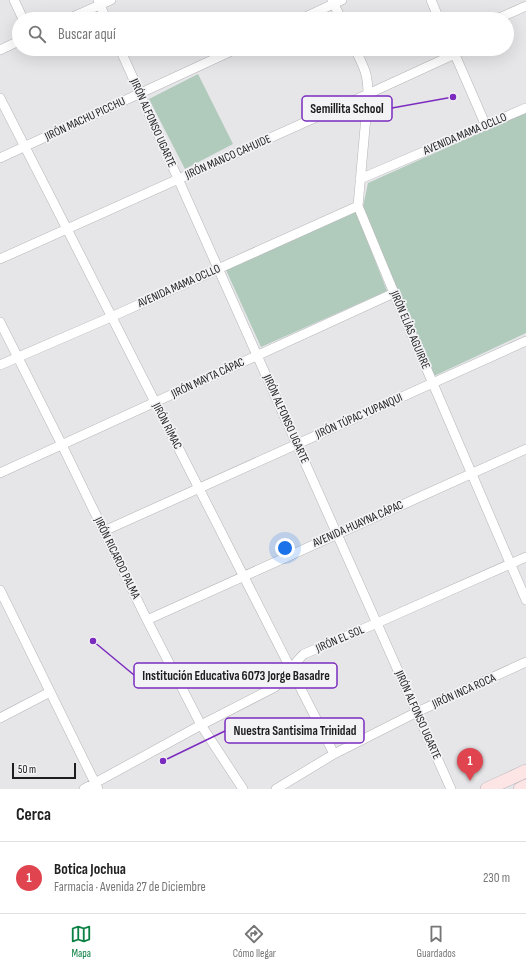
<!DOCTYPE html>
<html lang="es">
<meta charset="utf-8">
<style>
body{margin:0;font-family:"Sofia Sans Condensed",sans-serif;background:#f6f6f6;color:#222}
.scale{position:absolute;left:12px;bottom:10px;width:64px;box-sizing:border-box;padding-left:4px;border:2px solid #1d1d1e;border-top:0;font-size:11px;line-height:14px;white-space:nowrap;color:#1d1d1e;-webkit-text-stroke:3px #f3f3f6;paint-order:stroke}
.you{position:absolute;left:285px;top:548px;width:14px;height:14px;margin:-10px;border:3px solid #fff;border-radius:50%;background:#1a73e8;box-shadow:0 0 0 6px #1a73e833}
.badge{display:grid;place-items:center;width:26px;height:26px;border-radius:50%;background:#0b8043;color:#fff;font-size:13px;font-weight:700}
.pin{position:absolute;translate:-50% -33px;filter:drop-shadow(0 1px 2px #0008)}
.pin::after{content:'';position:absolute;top:21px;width:14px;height:12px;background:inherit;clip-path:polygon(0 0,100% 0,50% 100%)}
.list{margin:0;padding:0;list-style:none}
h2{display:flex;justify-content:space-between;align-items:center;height:52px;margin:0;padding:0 16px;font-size:17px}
h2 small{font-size:13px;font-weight:400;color:#767676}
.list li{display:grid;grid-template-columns:26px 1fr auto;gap:12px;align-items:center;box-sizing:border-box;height:72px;padding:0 16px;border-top:1px solid #e0e0e0}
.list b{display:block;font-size:15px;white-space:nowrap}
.list p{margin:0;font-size:13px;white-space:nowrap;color:#767676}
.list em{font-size:13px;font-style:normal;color:#767676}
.icon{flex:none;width:22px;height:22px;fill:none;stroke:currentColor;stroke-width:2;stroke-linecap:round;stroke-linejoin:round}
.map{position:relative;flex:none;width:526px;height:789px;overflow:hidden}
.search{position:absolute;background:#fff;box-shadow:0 4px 16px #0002;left:12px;right:12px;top:12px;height:44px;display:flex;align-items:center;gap:10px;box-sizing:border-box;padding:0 14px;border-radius:22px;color:#767676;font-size:15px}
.sheet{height:124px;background:#fff}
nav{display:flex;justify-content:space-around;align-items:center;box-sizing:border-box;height:56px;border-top:1px solid #e0e0e0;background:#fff;font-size:11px;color:#767676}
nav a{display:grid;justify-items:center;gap:2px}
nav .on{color:#0b8043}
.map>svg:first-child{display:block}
.green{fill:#b0cabc}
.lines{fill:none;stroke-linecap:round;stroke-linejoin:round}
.street-casing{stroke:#b5b5b8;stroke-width:10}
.secondary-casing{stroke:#b5b5b8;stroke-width:14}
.street{stroke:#fff;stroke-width:9}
.secondary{stroke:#fde5e6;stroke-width:13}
.labels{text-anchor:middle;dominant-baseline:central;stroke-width:3.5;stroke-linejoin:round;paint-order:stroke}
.street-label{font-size:12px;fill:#1d1d1e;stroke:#f3f3f6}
.leader{fill:none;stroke:#7b2cbf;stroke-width:1.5}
.callout-dot{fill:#7b2cbf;stroke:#f3f3f6;stroke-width:1.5}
.callout{fill:#f3f3f6;stroke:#7b2cbf;stroke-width:1.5}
.callout-label{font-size:13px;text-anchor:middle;font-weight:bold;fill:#1d1d1e}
</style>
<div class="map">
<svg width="526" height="789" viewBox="0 0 526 789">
<rect width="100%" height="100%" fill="#e6e6e9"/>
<!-- green -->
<path class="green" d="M198,74l35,70 -48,25 -36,-70z
M526,112v221l-92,43 -71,-169 5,-24z
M356,212l31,79 -126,56 -35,-77z"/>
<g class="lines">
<defs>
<path id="street" d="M14,0l9,19
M98,0l8,19
M332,0l9,19
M431,0l8,19
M68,19l43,-19
M301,19l41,-19
M497,19l29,-13
M120,49l331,740
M355,49c9,18 13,25 13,45l-10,112 36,87 132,307
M0,50l19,-9
M453,50l33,76
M0,98l67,131 267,525
M0,158l236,-109
M360,179l166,-71
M0,259l368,-165 87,-40
M0,322l62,123 85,175 54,105 42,64
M0,365l111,-48 247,-111
M0,473l394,-180
M104,531l422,-190
M0,590l98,199
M147,620l379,-171
M0,718l50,-26
M84,789l117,-64 74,-38c11,-10 18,-23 29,-33l73,-31 149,-66
M276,789l58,-35 83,-42 109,-50"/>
<path id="secondary" d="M487,789l39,-18
M520,789l6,-3"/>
</defs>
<!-- street casing -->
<use href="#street" class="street-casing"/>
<!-- secondary casing -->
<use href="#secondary" class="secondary-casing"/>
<!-- street -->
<use href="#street" class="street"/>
<!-- secondary -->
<use href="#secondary" class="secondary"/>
</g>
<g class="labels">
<!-- street labels -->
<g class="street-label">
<text transform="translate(85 119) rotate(-25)">JIRÓN MACHU PICCHU</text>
<text transform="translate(153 123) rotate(66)">JIRÓN ALFONSO UGARTE</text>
<text transform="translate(465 134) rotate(-23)">AVENIDA MAMA OCLLO</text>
<text transform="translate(228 157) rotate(-24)">JIRÓN MANCO CAHUIDE</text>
<text transform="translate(179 286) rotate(-24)">AVENIDA MAMA OCLLO</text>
<text transform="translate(410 330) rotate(67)">JIRÓN ELÍAS AGUIRRE</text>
<text transform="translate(208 378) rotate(-25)">JIRÓN MAYTA CÁPAC</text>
<text transform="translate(359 416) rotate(-24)">JIRÓN TÚPAC YUPANQUI</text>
<text transform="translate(286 419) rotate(66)">JIRÓN ALFONSO UGARTE</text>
<text transform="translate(167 426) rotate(63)">JIRÓN RÍMAC</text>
<text transform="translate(358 524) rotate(-24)">AVENIDA HUAYNA CÁPAC</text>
<text transform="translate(117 558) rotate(64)">JIRÓN RICARDO PALMA</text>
<text transform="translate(340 639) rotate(-23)">JIRÓN EL SOL</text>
<text transform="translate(464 691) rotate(-24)">JIRÓN INCA ROCA</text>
<text transform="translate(418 715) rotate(66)">JIRÓN ALFONSO UGARTE</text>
</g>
</g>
<!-- callouts -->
<path class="leader" d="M453 97L392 108M93 641L134 675M163 761L225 731"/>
<g class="callout-dot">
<circle cx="453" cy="97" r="4"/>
<circle cx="93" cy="641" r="4"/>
<circle cx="163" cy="761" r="4"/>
</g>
<g class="callout">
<rect x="302" y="96" width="90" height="25" rx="4"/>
<rect x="134" y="663" width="203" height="25" rx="4"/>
<rect x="225" y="718" width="139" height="25" rx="4"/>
</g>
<g class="callout-label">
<text x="347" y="113">Semillita School</text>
<text x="236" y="680">Institución Educativa 6073 Jorge Basadre</text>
<text x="295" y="735">Nuestra Santisima Trinidad</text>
</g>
</svg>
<div class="scale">50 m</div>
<div class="you"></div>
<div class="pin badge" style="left:470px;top:781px;background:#e0444e">1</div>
<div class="search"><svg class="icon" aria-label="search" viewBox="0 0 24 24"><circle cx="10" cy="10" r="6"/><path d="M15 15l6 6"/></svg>Buscar aquí</div>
</div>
<section class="sheet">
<h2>Cerca<small></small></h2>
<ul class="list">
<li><span class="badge" style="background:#e0444e">1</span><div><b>Botica Jochua</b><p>Farmacia · Avenida 27 de Diciembre</p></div><em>230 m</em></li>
</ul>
</section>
<nav>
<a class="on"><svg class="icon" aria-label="map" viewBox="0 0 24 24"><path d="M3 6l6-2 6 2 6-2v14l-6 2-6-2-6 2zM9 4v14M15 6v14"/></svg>Mapa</a>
<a><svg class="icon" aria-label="directions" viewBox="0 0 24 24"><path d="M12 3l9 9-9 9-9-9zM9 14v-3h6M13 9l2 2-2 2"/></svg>Cómo llegar</a>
<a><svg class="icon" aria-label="saved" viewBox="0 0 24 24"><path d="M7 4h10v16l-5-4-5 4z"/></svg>Guardados</a>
</nav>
